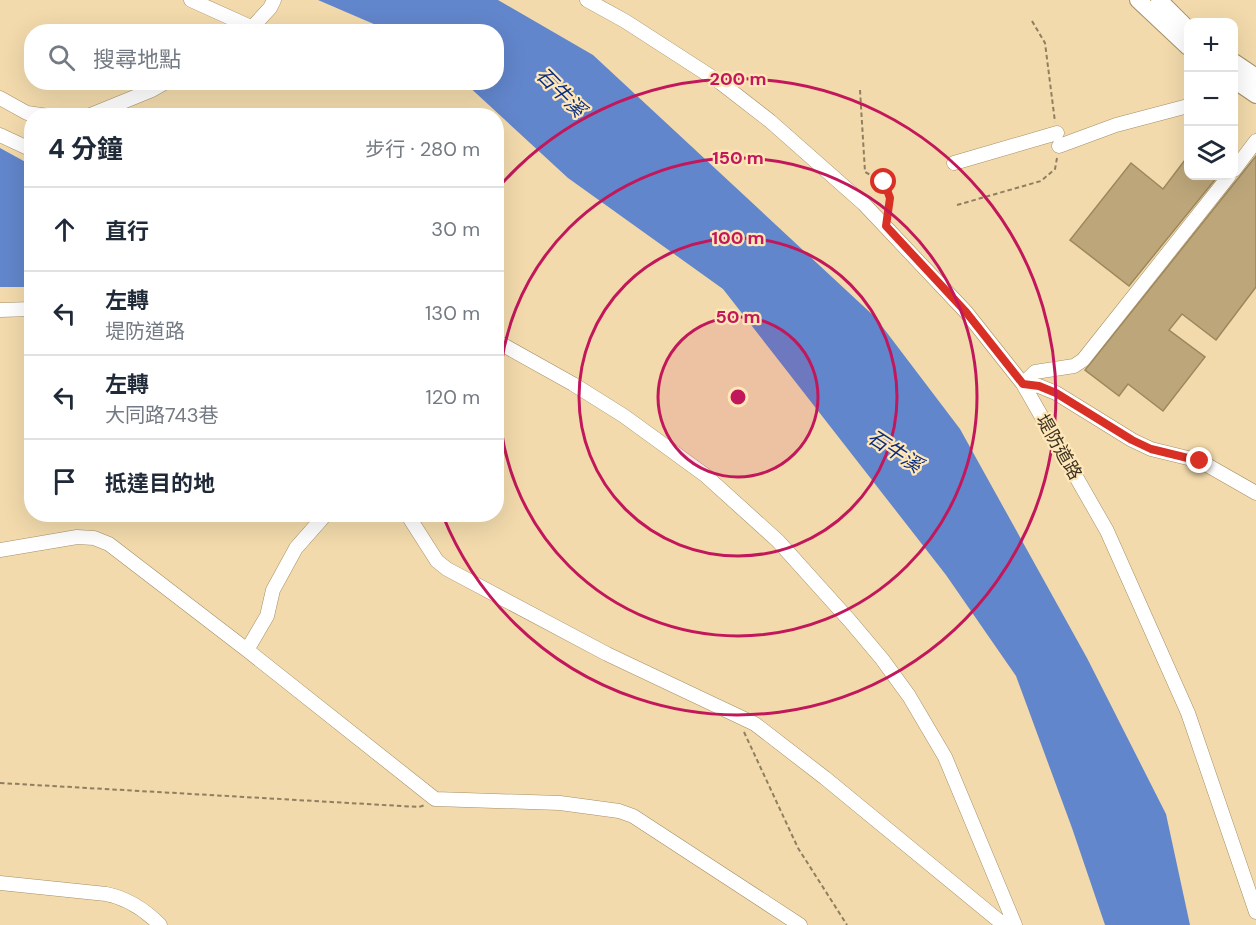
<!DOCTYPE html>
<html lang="zh-TW">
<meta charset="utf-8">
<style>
body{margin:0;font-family:"DM Sans","Noto Sans TC",sans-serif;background:#f6f6f7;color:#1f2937}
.controls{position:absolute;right:18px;top:18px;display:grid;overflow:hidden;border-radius:12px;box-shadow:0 6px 24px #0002}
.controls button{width:54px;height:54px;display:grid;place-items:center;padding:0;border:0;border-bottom:2px solid #e0e1e3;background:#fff;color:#1f2937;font:30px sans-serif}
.stop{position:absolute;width:18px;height:18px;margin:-14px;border:4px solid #d93025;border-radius:50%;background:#fff}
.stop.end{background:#d93025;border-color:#fff;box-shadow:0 2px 6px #0008}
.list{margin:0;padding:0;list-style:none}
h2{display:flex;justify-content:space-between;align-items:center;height:78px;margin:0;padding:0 24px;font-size:26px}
h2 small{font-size:20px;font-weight:400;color:#747a83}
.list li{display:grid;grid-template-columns:39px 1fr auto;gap:18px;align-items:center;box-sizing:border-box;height:84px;padding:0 24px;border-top:2px solid #e0e1e3}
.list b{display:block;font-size:22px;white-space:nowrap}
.list p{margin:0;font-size:20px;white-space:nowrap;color:#747a83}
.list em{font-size:20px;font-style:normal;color:#747a83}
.icon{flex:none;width:33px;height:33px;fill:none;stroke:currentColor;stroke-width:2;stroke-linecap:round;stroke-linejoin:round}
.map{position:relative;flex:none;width:1256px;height:925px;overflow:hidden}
.search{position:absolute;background:#fff;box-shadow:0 6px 24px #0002;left:24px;top:24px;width:480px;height:66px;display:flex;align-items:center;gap:15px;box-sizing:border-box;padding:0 21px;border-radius:24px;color:#747a83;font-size:22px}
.panel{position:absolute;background:#fff;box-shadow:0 6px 24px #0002;left:24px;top:108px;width:480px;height:414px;border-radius:24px}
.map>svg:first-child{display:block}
.water{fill:#6286cc}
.building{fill:#bda67a;stroke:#9d875c;stroke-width:1.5}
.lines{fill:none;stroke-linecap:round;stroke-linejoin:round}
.minor-casing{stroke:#a68f64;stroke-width:15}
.major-casing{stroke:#a68f64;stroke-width:18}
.path{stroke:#8f7f60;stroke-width:2;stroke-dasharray:4.5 3;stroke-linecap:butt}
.minor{stroke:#fff;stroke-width:14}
.major{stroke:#fff;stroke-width:16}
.route{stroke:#d93025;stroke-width:8}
.ring{fill:none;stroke:#c2185b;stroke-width:3}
.labels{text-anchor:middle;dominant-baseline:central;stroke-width:4.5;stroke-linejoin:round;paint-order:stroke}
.street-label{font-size:18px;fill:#3c3220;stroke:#ffe7b9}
.water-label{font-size:20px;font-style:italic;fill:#092c7f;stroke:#ffe7b9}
.centre{fill:#c2185b;stroke:#ffe7b9;stroke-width:3}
.ring-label{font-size:18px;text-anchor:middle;font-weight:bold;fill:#c2185b;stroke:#ffe7b9;stroke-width:4.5;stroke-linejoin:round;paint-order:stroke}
</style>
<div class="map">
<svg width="1256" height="925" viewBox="0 0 1256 925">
<rect width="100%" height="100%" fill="#f2daac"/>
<!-- water -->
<path class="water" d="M318,0h180l95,55 282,262 85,112 127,229 79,156 24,111h-85l-33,-97 -56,-152 -70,-101 -223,-286 -155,-111 -103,-95 31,-1v-50l-106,-1z
M0,148l31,17v122h-31z"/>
<!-- building -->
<path class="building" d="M1188,156v20h30l-89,110 -59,-46 61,-77 32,26z
M1256,156v131l-40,53 -34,-26 -13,16 36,27 -42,54 -35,-27 -9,12 -34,-26z"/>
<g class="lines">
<defs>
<path id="minor" d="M191,0l62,28
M587,0l38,21 96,62 49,38 94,83 102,108 57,72 84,147 81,182 68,199
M248,32l22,-24 4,-8
M0,98l27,15 21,3
M88,116l64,-26 14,-8
M0,135l32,15
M1059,146l57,-21 72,-19
M954,163l103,-30
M1234,170l22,-29
M0,310l32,-1
M496,341l77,43 51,32 81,59 73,66 72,80 32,38 27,37 36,61 70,168
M1023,384l12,-12 39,-6 9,-6 146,-184
M1023,384l16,2 17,7 76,47 19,9 49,12 56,32
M407,514l30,47 10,8 160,85 148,70 70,54 179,147
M0,550l77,-13 17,1 15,6 138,106 188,149 125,4 59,8 14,5 167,109
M247,650l20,-34 6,-26 23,-42 30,-34
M0,883l106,11c21,4 39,16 54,31"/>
<path id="major" d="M1138,0l50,47
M1159,0l29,29
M1234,62l22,15
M1234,80l22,15"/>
</defs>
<!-- minor casing -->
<use href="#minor" class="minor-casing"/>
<!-- major casing -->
<use href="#major" class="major-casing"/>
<!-- path -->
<path class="path" d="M1032,21l13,22 10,79
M860,90l5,82 19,10 6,16 -2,14
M957,205l84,-24 14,-12 2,-11
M744,732l54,116 49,77
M0,783l419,24 6,-2"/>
<!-- minor -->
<use href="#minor" class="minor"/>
<!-- major -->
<use href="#major" class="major"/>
</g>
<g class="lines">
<!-- route -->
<path class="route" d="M884,182l6,16 -4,28 80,86 57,72 16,2 17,7 76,47 19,9 49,12"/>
</g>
<!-- distance rings -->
<circle cx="738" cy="397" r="80" fill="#c2185b" fill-opacity=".12"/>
<g class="ring">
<circle cx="738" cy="397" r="80"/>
<circle cx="738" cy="397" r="159"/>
<circle cx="738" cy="397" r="239"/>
<path d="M498 188A318 318 0 1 1 443 516"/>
</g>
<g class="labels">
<!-- street labels -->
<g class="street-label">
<text transform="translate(1059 447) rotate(60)">堤防道路</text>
</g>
<!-- water labels -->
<g class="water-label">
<text transform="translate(561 92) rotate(45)">石牛溪</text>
<text transform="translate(895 451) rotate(33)">石牛溪</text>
</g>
</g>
<circle cx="738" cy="397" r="9" class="centre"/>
<g class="ring-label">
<text x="738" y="85">200 m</text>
<text x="738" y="164">150 m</text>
<text x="738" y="244">100 m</text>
<text x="738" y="323">50 m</text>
</g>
</svg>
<div class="controls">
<button>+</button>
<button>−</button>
<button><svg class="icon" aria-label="layers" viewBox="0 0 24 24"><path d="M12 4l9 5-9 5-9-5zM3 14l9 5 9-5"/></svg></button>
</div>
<div class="stop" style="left:884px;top:182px"></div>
<div class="stop end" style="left:1200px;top:461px"></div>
<div class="search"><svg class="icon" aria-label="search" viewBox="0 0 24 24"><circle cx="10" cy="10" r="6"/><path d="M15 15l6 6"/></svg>搜尋地點</div>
<section class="panel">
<h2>4 分鐘<small>步行 · 280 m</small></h2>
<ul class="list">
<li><svg class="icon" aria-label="ahead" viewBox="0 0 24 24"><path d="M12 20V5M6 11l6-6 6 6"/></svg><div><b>直行</b></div><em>30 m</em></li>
<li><svg class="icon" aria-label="left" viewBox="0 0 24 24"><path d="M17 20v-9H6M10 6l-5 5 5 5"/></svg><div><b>左轉</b><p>堤防道路</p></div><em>130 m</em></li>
<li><svg class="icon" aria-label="left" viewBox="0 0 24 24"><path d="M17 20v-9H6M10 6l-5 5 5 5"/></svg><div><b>左轉</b><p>大同路743巷</p></div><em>120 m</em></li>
<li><svg class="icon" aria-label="arrive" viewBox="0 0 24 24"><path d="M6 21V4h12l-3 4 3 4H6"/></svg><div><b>抵達目的地</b></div></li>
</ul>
</section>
</div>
